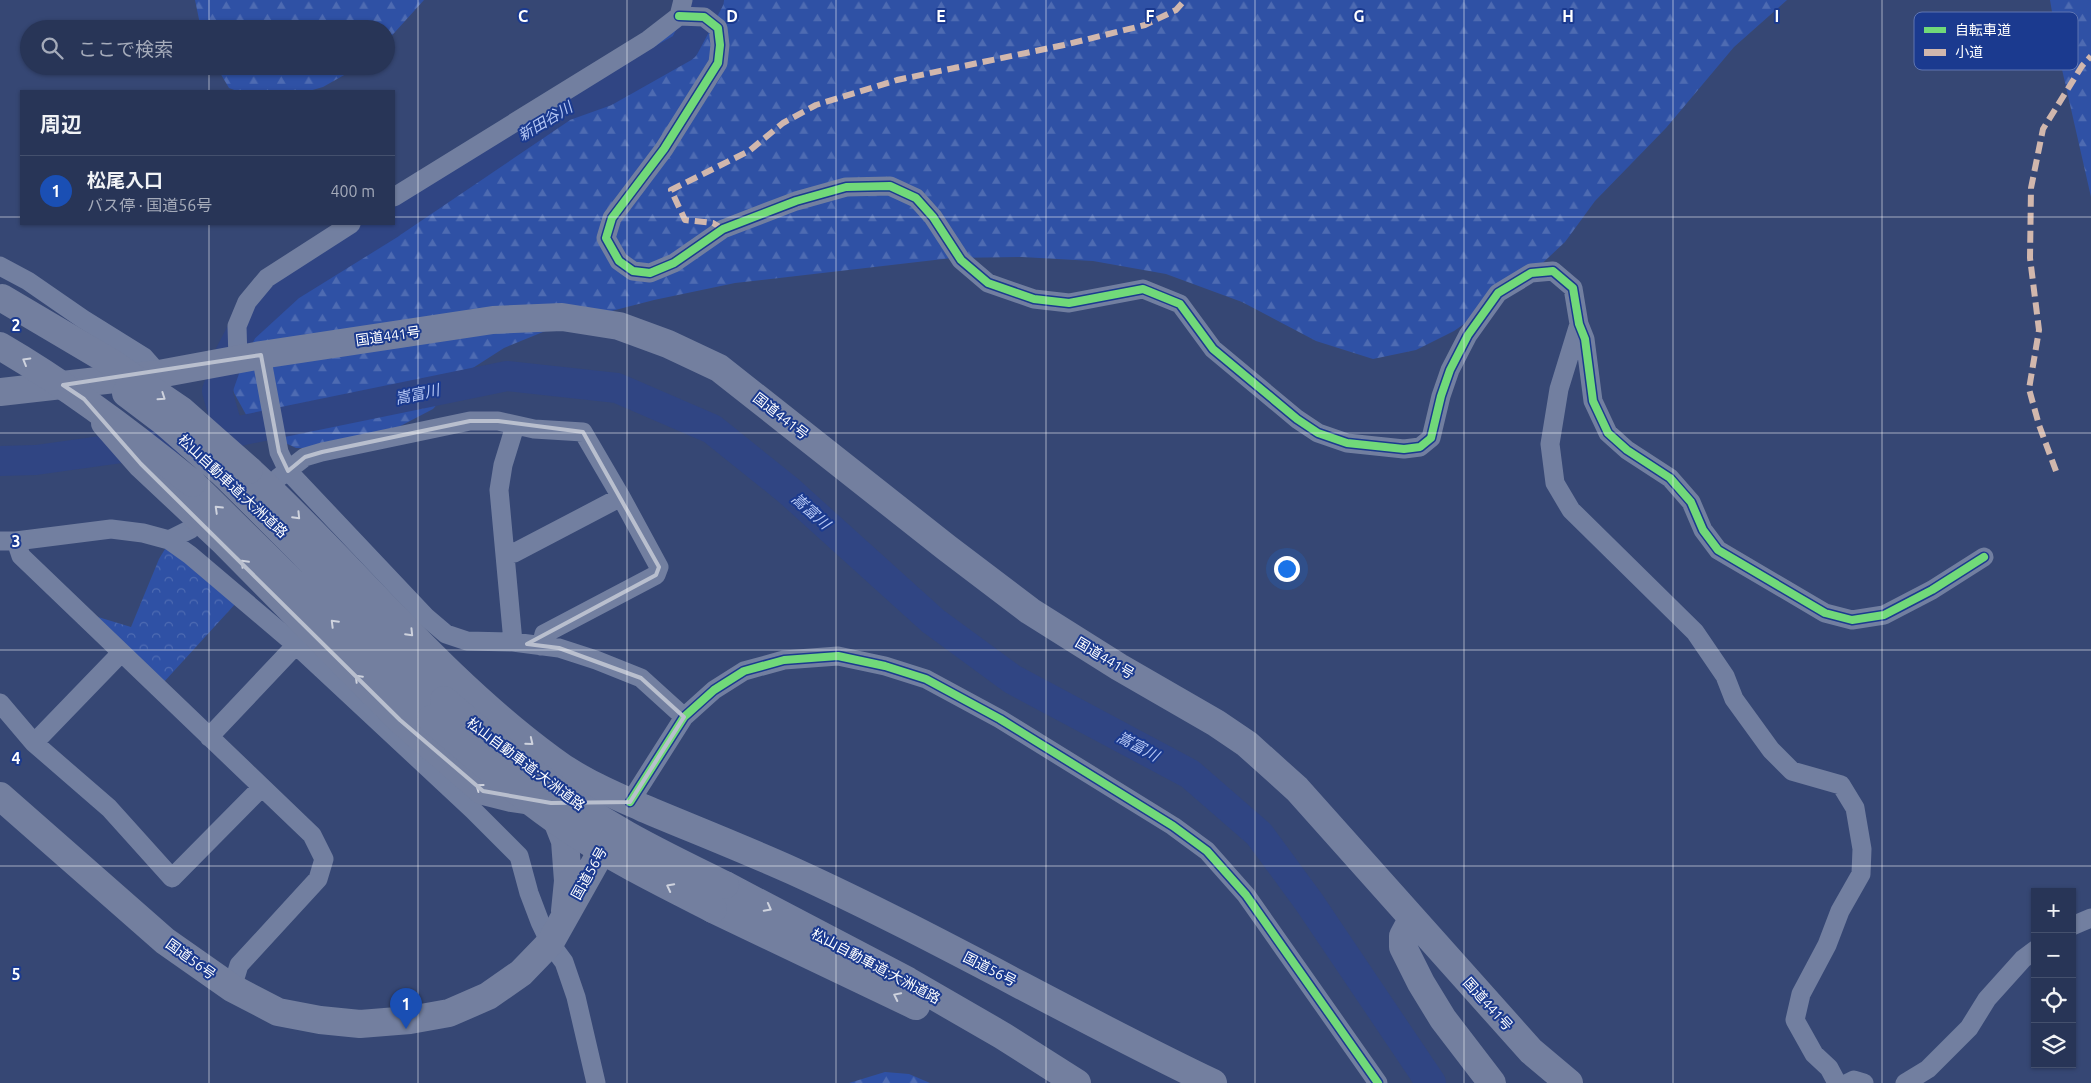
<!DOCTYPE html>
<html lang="ja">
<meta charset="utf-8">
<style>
body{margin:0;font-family:Ubuntu,"Noto Sans JP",sans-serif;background:#344061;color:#f1f3f6}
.controls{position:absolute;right:15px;bottom:15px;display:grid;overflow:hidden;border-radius:0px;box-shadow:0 1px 4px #0004}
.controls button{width:45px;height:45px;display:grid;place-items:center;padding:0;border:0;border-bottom:1px solid #44506d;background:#283557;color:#f1f3f6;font:25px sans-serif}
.you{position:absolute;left:1286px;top:568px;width:18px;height:18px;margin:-12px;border:4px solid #fff;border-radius:50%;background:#1a73e8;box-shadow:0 0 0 8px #1a73e833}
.badge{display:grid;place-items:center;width:32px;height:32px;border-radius:50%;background:#d6ab8b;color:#fff;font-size:16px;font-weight:700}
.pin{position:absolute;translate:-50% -41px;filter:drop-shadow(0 1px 2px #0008)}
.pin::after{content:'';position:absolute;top:26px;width:18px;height:15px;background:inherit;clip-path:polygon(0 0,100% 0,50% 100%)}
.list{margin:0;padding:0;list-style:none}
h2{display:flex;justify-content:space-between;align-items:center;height:65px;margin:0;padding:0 20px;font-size:21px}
h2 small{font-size:16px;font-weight:400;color:#a5abba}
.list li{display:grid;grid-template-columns:32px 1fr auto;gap:15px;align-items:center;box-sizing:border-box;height:70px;padding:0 20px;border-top:1px solid #44506d}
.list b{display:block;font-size:19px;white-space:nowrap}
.list p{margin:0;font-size:16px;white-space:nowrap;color:#a5abba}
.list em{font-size:16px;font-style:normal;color:#a5abba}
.icon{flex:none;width:28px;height:28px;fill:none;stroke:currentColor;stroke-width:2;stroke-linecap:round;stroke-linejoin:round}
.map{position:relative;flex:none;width:2091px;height:1083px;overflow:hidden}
.search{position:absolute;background:#283557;box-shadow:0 1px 4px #0004;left:20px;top:20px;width:375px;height:55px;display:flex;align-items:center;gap:12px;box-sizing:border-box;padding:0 18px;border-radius:28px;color:#a5abba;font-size:19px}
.panel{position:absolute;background:#283557;box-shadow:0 1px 4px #0004;left:20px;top:90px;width:375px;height:135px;border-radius:0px}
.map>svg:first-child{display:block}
.forest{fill:url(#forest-firs)}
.park{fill:url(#park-crowns)}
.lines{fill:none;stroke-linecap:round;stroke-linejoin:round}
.river{stroke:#304583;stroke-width:30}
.minor{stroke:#727fa0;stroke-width:19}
.highway{stroke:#737f9f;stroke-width:28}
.highway-bridge{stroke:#737f9f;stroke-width:28}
.quiet{stroke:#d1b7ad;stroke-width:6;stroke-dasharray:12 6;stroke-linecap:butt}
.cycleway-casing{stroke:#1b3a8f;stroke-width:11}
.cycleway{stroke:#71d979;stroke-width:8}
.oneway{stroke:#ced2dd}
.marked{fill:none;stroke:#b9bfce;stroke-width:4;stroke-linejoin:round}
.grid{fill:none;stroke:#fff;stroke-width:1;stroke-opacity:0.55}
.labels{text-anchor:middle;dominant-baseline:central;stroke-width:4;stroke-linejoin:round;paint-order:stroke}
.street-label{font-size:14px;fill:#fff;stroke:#1b3a8f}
.water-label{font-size:15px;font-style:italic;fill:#b5c7f5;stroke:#1b3a8f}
.key{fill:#1b3a8f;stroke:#5f75b1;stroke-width:1}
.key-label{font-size:14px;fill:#fff}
.grid-label{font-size:16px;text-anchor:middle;font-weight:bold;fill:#fff;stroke:#1b3a8f;stroke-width:4;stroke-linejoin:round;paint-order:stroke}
</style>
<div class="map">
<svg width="2091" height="1083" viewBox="0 0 2091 1083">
<defs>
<pattern id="forest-firs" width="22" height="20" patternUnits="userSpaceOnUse" patternTransform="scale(1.25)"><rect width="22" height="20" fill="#2f51a5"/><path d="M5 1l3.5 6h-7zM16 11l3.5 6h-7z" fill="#4e6bb2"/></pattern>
<pattern id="park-crowns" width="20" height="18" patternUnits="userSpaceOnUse" patternTransform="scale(1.25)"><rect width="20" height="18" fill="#2f51a5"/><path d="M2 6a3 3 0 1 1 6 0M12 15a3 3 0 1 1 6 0" fill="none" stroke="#4e6bb2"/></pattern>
</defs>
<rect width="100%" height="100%" fill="#364774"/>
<!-- forest -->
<path class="forest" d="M195,0h229l-38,42v-13h-185z
M688,0h1099l-53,47 -68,81 -71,73 -30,41 -49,46 -62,43 -38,19 -43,9 -57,-18 -74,-39 -76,-28 -73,-13 -71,-4 -70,1 -217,25 -81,17 -89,23 -61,25 -39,25 -32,36 -46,24 -47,16 -44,-1 -36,-17 -11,-11 -15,-27 -6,-28 17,-67 105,-74h44v-27l92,-55 96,-50 64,-40z
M2050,0h41v197l-30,-132z
M216,66h144l-37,21 -14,4h-72l-8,-3z
M885,1072l24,2 21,9h-81z"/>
<!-- park -->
<path class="park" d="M168,544l69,58 -74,81 -65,-66 33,10 28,-68z"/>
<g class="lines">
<!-- river -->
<path class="river" d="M394,221l170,-115 42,-15 78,-44 25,-47
M229,433l-12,-42 13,-37 13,-25 47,-43 100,-62
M0,461l36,-1 193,-27 278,-57 110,12 95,41 76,61 145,131 79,58 178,95 69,60 50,68 122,181"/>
<!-- minor -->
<path class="minor" d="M679,16l25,1 14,11 2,17 -2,18 -54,86 -52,69 -6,20 13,23 14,10 17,2 24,-10 49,-34 73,-28 50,-14 44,-1 26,12 17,19 28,43 27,23 46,16 35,4 74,-14 37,15 33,45 84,70 21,14 29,10 57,6 16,-2 11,-9 10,-42 9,-26 18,-35 30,-42 33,-20 22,-2 20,17 6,36 6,15 8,62 15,32 19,17 43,28 21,24 12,28 15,20 107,63 27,7 32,-5 48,-25 52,-33
M394,197l254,-157 31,-24 4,-16
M0,266l28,15 55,38 61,38 15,17
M1579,324l-20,65 -9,55 5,39 16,27 124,122 30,44 9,23 37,51 21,21 49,14 14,23 7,41 -1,25 -21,37 -13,34 -26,49 -6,26 19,34 15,14 8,15
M261,355l18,97 9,19 138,146 20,17 21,7 46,1 46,6 37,12 45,18 43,39
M238,360l-1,-34 10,-24 20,-24 84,-54
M278,478l27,-21 17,-5 148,-31h28l36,8 49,3 38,65
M169,540l22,-11
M0,541h16l95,-12 32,4 26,7 21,15 106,90 177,165 46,46 10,37 11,29 10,21 14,19 12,35 20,86
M16,541l5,15 291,279 12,24 -6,20 -79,86 -7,23
M506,555l8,-2 107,-56 38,70 -3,8 -112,59 -3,12
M513,642l-14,-152 4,-25 12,-39
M0,703l34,40 75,65 63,70 90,-91
M209,737l87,-92
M34,743l87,-90
M630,802l54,-85 30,-27 30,-19 40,-11 54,-4 47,10 41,13 74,40 173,107 34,25 39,44 132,188
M2072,926l19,-8
M1848,1083l6,-3 10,3
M1905,1083l23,-14 41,-41 18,-29 36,-40 12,-9"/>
<!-- highway -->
<path class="highway" d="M0,392l159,-18 102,-19 232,-35 69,-3 57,9 49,18 51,24 228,180 83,63 89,56 97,56 31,21 50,45 234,262 38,32
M105,423l36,41 81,76 178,180 83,71 28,7 27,4
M249,470c103,95 189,206 302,289 27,21 61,35 92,49 50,21 101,41 150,63 143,65 279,145 420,212
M225,475l103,103 116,122
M192,483l239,236
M0,796l165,145 67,47 46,24 42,8 40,4 50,-4 39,-7 39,-17 33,-23 29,-30 64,-114
M551,810l3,3 11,28 3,40 -3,30
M725,885l183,96 95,55 74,47
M713,909l203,97
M1412,919l-9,17v11l18,36 22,36 49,64"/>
<!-- highway-bridge -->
<path class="highway-bridge" d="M2,298l110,65 69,47 68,60
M0,346c69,40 131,87 192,137
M126,393l37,28 62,54
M444,700c56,50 117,97 183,135 32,18 65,34 98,50
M431,719c44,38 88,76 136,109 46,31 97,56 146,81"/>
<!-- quiet -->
<path class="quiet" d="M723,229l-10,-6 -28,-3 -14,-30 78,-39 34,-28 33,-18 81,-25 167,-35 81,-20 31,-15 9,-10
M2056,471l-17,-46 -10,-36 10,-59 -9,-72 1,-70 12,-59 39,-63 9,-10"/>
<defs>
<path id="cycleway" d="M679,16l25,1 14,11 2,17 -2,18 -54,86 -52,69 -6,20 13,23 14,10 17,2 24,-10 49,-34 73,-28 50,-14 44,-1 26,12 17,19 28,43 27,23 46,16 35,4 74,-14 37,15 33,45 84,70 21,14 29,10 57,6 16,-2 11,-9 10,-42 9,-26 18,-35 30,-42 33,-20 22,-2 20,17 6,36 6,15 8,62 15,32 19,17 43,28 21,24 12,28 15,20 107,63 27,7 32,-5 48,-25 52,-33
M630,802l54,-85 30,-27 30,-19 40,-11 54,-4 47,10 41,13 74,40 173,107 34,25 39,44 132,188"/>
</defs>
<!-- cycleway casing -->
<use href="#cycleway" class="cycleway-casing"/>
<!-- cycleway -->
<use href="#cycleway" class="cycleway"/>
</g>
<!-- one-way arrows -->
<defs><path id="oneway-chevron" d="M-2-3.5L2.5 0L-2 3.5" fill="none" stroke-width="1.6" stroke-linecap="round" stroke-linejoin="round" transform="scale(1.25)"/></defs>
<g class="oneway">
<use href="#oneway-chevron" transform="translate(26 361) rotate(-150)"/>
<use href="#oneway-chevron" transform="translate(162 397) rotate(34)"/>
<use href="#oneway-chevron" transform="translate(218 509) rotate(-136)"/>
<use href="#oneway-chevron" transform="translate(297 516) rotate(46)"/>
<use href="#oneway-chevron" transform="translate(244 563) rotate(-134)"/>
<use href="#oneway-chevron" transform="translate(334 623) rotate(-135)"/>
<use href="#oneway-chevron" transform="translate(410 633) rotate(46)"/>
<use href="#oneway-chevron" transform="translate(358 678) rotate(-135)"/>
<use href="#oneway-chevron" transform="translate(530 742) rotate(39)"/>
<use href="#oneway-chevron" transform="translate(479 787) rotate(-144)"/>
<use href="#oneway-chevron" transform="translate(670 887) rotate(-153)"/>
<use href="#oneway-chevron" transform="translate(768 908) rotate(28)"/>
<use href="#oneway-chevron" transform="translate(897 996) rotate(-154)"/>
</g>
<!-- marked area -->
<path class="marked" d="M261,355l18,97 9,19 17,-14 17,-5 148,-31h28l85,11 76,135 -3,8 -129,69 32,4 82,30 43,39 -54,85 -79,1 -68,-12 -83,-71 -259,-256 -57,-65 -21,-14z"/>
<!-- grid -->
<path class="grid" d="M209,0v29M418,0v1083M627,0v1083M836,0v1083M1046,0v1083M1255,0v1083M1464,0v1083M1673,0v1083M1882,0v1083M209,66v25M0,217h21M394,217h1697M209,224v859M0,433h2091M0,650h2091M0,866h2091"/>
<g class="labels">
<!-- street labels -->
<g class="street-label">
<text transform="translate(388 336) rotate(-8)">国道441号</text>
<text transform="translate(781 416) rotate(38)">国道441号</text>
<text transform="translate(233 486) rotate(43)">松山自動車道;大洲道路</text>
<text transform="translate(1105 658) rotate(31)">国道441号</text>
<text transform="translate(526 764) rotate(37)">松山自動車道;大洲道路</text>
<text transform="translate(589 873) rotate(-61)">国道56号</text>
<text transform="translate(191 959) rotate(36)">国道56号</text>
<text transform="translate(876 966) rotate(28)">松山自動車道;大洲道路</text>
<text transform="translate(990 969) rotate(27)">国道56号</text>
<text transform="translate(1488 1004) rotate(48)">国道441号</text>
</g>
<!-- water labels -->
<g class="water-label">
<text transform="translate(545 121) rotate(-31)">新田谷川</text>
<text transform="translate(417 394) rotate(-12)">嵩富川</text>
<text transform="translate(811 511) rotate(42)">嵩富川</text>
<text transform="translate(1138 746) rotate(28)">嵩富川</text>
</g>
</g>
<!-- legend -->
<rect x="1914" y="12" width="164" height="58" rx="8" class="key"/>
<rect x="1924" y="27" width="22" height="6" fill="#71d979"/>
<rect x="1924" y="49" width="22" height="7" fill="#d1b7ad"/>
<g class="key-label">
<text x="1955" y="35">自転車道</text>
<text x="1955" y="57">小道</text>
</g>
<g class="grid-label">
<text x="523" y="22">C</text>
<text x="732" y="22">D</text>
<text x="941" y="22">E</text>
<text x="1150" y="22">F</text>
<text x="1359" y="22">G</text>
<text x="1568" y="22">H</text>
<text x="1777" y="22">I</text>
<text x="16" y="331">2</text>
<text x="16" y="547">3</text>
<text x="16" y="764">4</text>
<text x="16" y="980">5</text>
</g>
</svg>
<div class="controls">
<button>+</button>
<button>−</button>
<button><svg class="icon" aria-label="locate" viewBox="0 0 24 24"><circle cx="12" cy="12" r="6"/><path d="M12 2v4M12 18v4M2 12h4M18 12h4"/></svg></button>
<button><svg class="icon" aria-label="layers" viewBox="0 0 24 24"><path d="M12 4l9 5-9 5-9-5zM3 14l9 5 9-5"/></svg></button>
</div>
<div class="you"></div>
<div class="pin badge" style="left:406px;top:1029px;background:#1a4fb4">1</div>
<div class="search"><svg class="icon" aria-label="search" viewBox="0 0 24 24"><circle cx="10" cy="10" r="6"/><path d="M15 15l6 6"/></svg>ここで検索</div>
<section class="panel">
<h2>周辺<small></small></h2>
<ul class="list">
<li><span class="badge" style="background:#1a4fb4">1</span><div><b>松尾入口</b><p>バス停 · 国道56号</p></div><em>400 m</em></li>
</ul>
</section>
</div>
